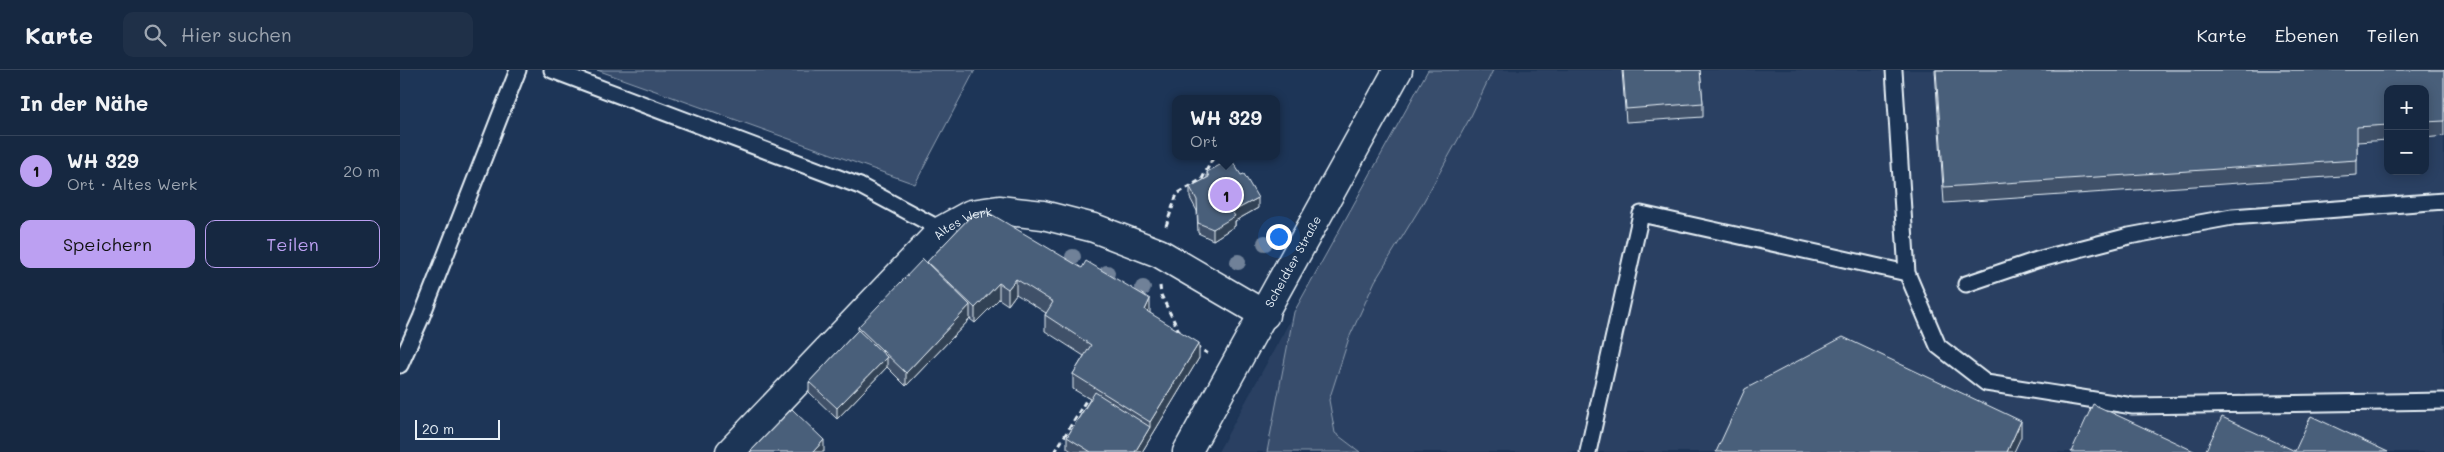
<!DOCTYPE html>
<html lang="de">
<meta charset="utf-8">
<style>
body{margin:0;font-family:Mali,sans-serif;background:#1f3048;color:#f1f3f6}
.controls{position:absolute;right:15px;top:15px;display:grid;overflow:hidden;border-radius:10px;box-shadow:0 2px 12px #0003}
.controls button{width:45px;height:45px;display:grid;place-items:center;padding:0;border:0;border-bottom:1px solid #35445a;background:#162841;color:#f1f3f6;font:25px sans-serif}
.scale{position:absolute;left:15px;bottom:12px;width:85px;box-sizing:border-box;padding-left:5px;border:2px solid #e8f1f8;border-top:0;font-size:14px;line-height:18px;white-space:nowrap;color:#e8f1f8;-webkit-text-stroke:4px #1d3557;paint-order:stroke}
.you{position:absolute;left:878px;top:166px;width:18px;height:18px;margin:-12px;border:4px solid #fff;border-radius:50%;background:#1a73e8;box-shadow:0 0 0 8px #1a73e833}
.badge{display:grid;place-items:center;width:32px;height:32px;border-radius:50%;background:#bca0f2;color:#111;font-size:16px;font-weight:700}
.pin{position:absolute;translate:-50% -50%;border:2px solid #fff;box-shadow:0 1px 5px #0006}
.popup{position:absolute;left:772px;top:25px;width:108px;height:65px;box-sizing:border-box;display:grid;place-content:center;border-radius:10px;background:#162841;filter:drop-shadow(0 1px 4px #0005);font-size:16px;white-space:nowrap;color:#9ea6b1}
.popup b{font-size:19px;color:#f1f3f6}
.popup::after{content:'';position:absolute;left:50%;top:100%;margin-left:-10px;border:10px solid transparent;border-top-color:#162841}
.list{margin:0;padding:0;list-style:none}
h2{display:flex;justify-content:space-between;align-items:center;height:65px;margin:0;padding:0 20px;font-size:21px}
h2 small{font-size:16px;font-weight:400;color:#9ea6b1}
.list li{display:grid;grid-template-columns:32px 1fr auto;gap:15px;align-items:center;box-sizing:border-box;height:70px;padding:0 20px;border-top:1px solid #35445a}
.list b{display:block;font-size:19px;white-space:nowrap}
.list p{margin:0;font-size:16px;white-space:nowrap;color:#9ea6b1}
.list em{font-size:16px;font-style:normal;color:#9ea6b1}
.actions{display:flex;gap:10px;padding:15px 20px}
.actions a{flex:1;padding:11px 0;border:1px solid #bca0f2;border-radius:10px;text-align:center;font-size:18px;color:#bca0f2}
.actions .main{background:#bca0f2;color:#111}
.icon{flex:none;width:28px;height:28px;fill:none;stroke:currentColor;stroke-width:2;stroke-linecap:round;stroke-linejoin:round}
.map{position:relative;flex:none;width:2044px;height:382px;overflow:hidden}
header{display:flex;align-items:center;gap:30px;box-sizing:border-box;height:70px;padding:0 25px;background:#162841;border-bottom:1px solid #35445a}
header strong{font-size:24px}
nav{display:flex;gap:28px;margin-inline-start:auto;font-size:18px}
.search{width:350px;height:45px;background:#1f3048;display:flex;align-items:center;gap:12px;box-sizing:border-box;padding:0 18px;border-radius:10px;color:#9ea6b1;font-size:19px}
main{display:flex}
aside{flex:1;background:#162841}
.map>svg:first-child{display:block}
.built{fill:#2a4162;fill-rule:evenodd}
.green{fill:#374d6c;stroke:#909fb2}
.lines{fill:none;stroke-linecap:round;stroke-linejoin:round}
.service-casing{stroke:#e8f1f8;stroke-width:19}
.minor-casing{stroke:#e8f1f8;stroke-width:31}
.secondary-casing{stroke:#e8f1f8;stroke-width:31}
.path{stroke:#e8f1f8;stroke-width:3;stroke-dasharray:5 4;stroke-linecap:butt}
.service{stroke:#1d3557;stroke-width:15}
.minor{stroke:#1d3557;stroke-width:28}
.secondary{stroke:#1d3557;stroke-width:28}
.tree{fill:#708198}
.wall{fill:#3f5169;stroke:#e8f1f8}
.shaded-wall{fill:#334255;stroke:#e8f1f8}
.building{fill:#495e7a;stroke:#e8f1f8}
.labels{text-anchor:middle;dominant-baseline:central;stroke-width:4.5;stroke-linejoin:round;paint-order:stroke}
.street-label{font-size:12px;fill:#e8f1f8;stroke:#1d3557}
</style>
<header>
<strong>Karte</strong>
<div class="search"><svg class="icon" aria-label="search" viewBox="0 0 24 24"><circle cx="10" cy="10" r="6"/><path d="M15 15l6 6"/></svg>Hier suchen</div>
<nav><a>Karte</a><a>Ebenen</a><a>Teilen</a></nav>
</header>
<main>
<aside>
<h2>In der Nähe<small></small></h2>
<ul class="list">
<li><span class="badge">1</span><div><b>WH 329</b><p>Ort · Altes Werk</p></div><em>20 m</em></li>
</ul>
<div class="actions"><a class="main">Speichern</a><a>Teilen</a></div>
</aside>
<div class="map">
<svg width="2044" height="382" viewBox="0 0 2044 382">
<rect width="100%" height="100%" fill="#1d3557"/>
<filter id="ink" filterUnits="userSpaceOnUse"><feTurbulence type="fractalNoise" baseFrequency=".02" numOctaves="2"/><feDisplacementMap in="SourceGraphic" scale="10" xChannelSelector="R" yChannelSelector="G"/><feConvolveMatrix kernelMatrix="1 2 1 2 8 2 1 2 1" color-interpolation-filters="sRGB"/></filter>
<g filter="url(#ink)">
<!-- built -->
<path class="built" d="M1028,0h1016v382h-1226zM1988,19h37v82h-37z"/>
<!-- green -->
<path class="green" d="M197,0h378l-60,114z
M1028,0h65l-22,46 -51,92 -45,73 -26,57 -20,62 6,33 25,19h-93l27,-140z"/>
<g class="lines">
<defs>
<path id="service" d="M152,0l308,116 82,44
M1494,0l13,203 31,73 48,37 147,23 311,-5
M1566,214l71,-24 92,-24 103,-19 212,-16
M0,295l21,-47 97,-248
M1188,382l53,-238 266,59"/>
<g id="minor">
<path id="s1" d="M330,382l212,-222 29,-16 28,-4 44,5 51,13 65,25 106,62"/>
</g>
<g id="secondary">
<path id="s2" d="M787,382l211,-382"/>
</g>
</defs>
<!-- service casing -->
<use href="#service" class="service-casing"/>
<!-- minor casing -->
<use href="#minor" class="minor-casing"/>
<!-- secondary casing -->
<use href="#secondary" class="secondary-casing"/>
<!-- path -->
<path class="path" d="M766,156l11,-32 25,-15 12,-23
M760,216l1,9 19,38
M796,276l14,9
M655,382l33,-55"/>
<!-- service -->
<use href="#service" class="service"/>
<!-- minor -->
<use href="#minor" class="minor"/>
<!-- secondary -->
<use href="#secondary" class="secondary"/>
</g>
<!-- trees -->
<g class="tree">
<circle cx="865" cy="173" r="8"/>
<circle cx="673" cy="187" r="8"/>
<circle cx="838" cy="192" r="8"/>
<circle cx="707" cy="203" r="8"/>
<circle cx="743" cy="218" r="8"/>
</g>
<!-- wall -->
<path class="wall" d="M1222,0h78l3,33v14l-77,5z
M1535,0h509v66l-19,2v-49h-37v51l-31,2v33l-413,28z
M807,102l51,36 -23,13v5l-22,14 -15,-7 -1,-22 -7,-13v-11l17,-9z
M573,144l177,99 49,45 -57,94h-69l-6,-4v-11l23,-38 -17,-10v-15l11,-18 -39,-25v-16l1,-2 -30,-19 -8,11 -9,-6 -24,24 -5,-4 -64,67 -19,-19 -50,52 -28,-27v-10l49,-52v-3l69,-63v-2z"/>
<!-- shaded-wall -->
<path class="shaded-wall" d="M858,128v10l-23,13v5l-22,14v-11l19,-17z
M616,209v15l-8,11v-16z
M599,213v16l-24,24v-15z
M750,229v15l-5,-4z
M570,235v14l-64,67v-13z
M799,273v15l-57,94h-7l15,-25v-5z
M487,287v10l-50,52v-11z
M1621,351v16l-7,15h-7z
M424,370v12h-11z"/>
<!-- building -->
<path class="building" d="M1223,0h77l3,33 -77,6z
M1536,0h508v51l-19,1v-33h-37v36l-31,2v33l-413,27z
M831,89l10,16 3,-1 14,24 -26,14 3,4 -22,13 -15,-6 -1,-23 -7,-13 19,-10 -2,-5z
M586,141l96,57 4,-7 64,38 -5,11 54,33 -49,79 -77,-48 18,-29 -46,-30 8,-13 -37,-23 -8,10 -9,-6 -24,25 -48,-46 46,-48z
M523,189l47,46 -64,68 -48,-46z
M458,260l29,27 -50,51 -28,-26z
M1443,267l178,84 -14,31h-291l29,-63z
M695,322l55,35 -15,25h-44l-24,-15z
M1693,334l103,48h-125z
M392,339l32,31 -11,12h-63z
M1911,346l77,36h-183l17,-35 73,34z"/>
</g>
<g class="labels">
<!-- street labels -->
<g class="street-label">
<text stroke="none"><textPath href="#s1" startOffset="329">Altes Werk</textPath></text>
<text stroke="none"><textPath href="#s2" startOffset="218">Scheidter Straße</textPath></text>
</g>
</g>
</svg>
<div class="controls">
<button>+</button>
<button>−</button>
</div>
<div class="scale">20 m</div>
<div class="you"></div>
<div class="pin badge" style="left:826px;top:125px">1</div>
<div class="popup"><b>WH 329</b>Ort</div>
</div>
</main>
